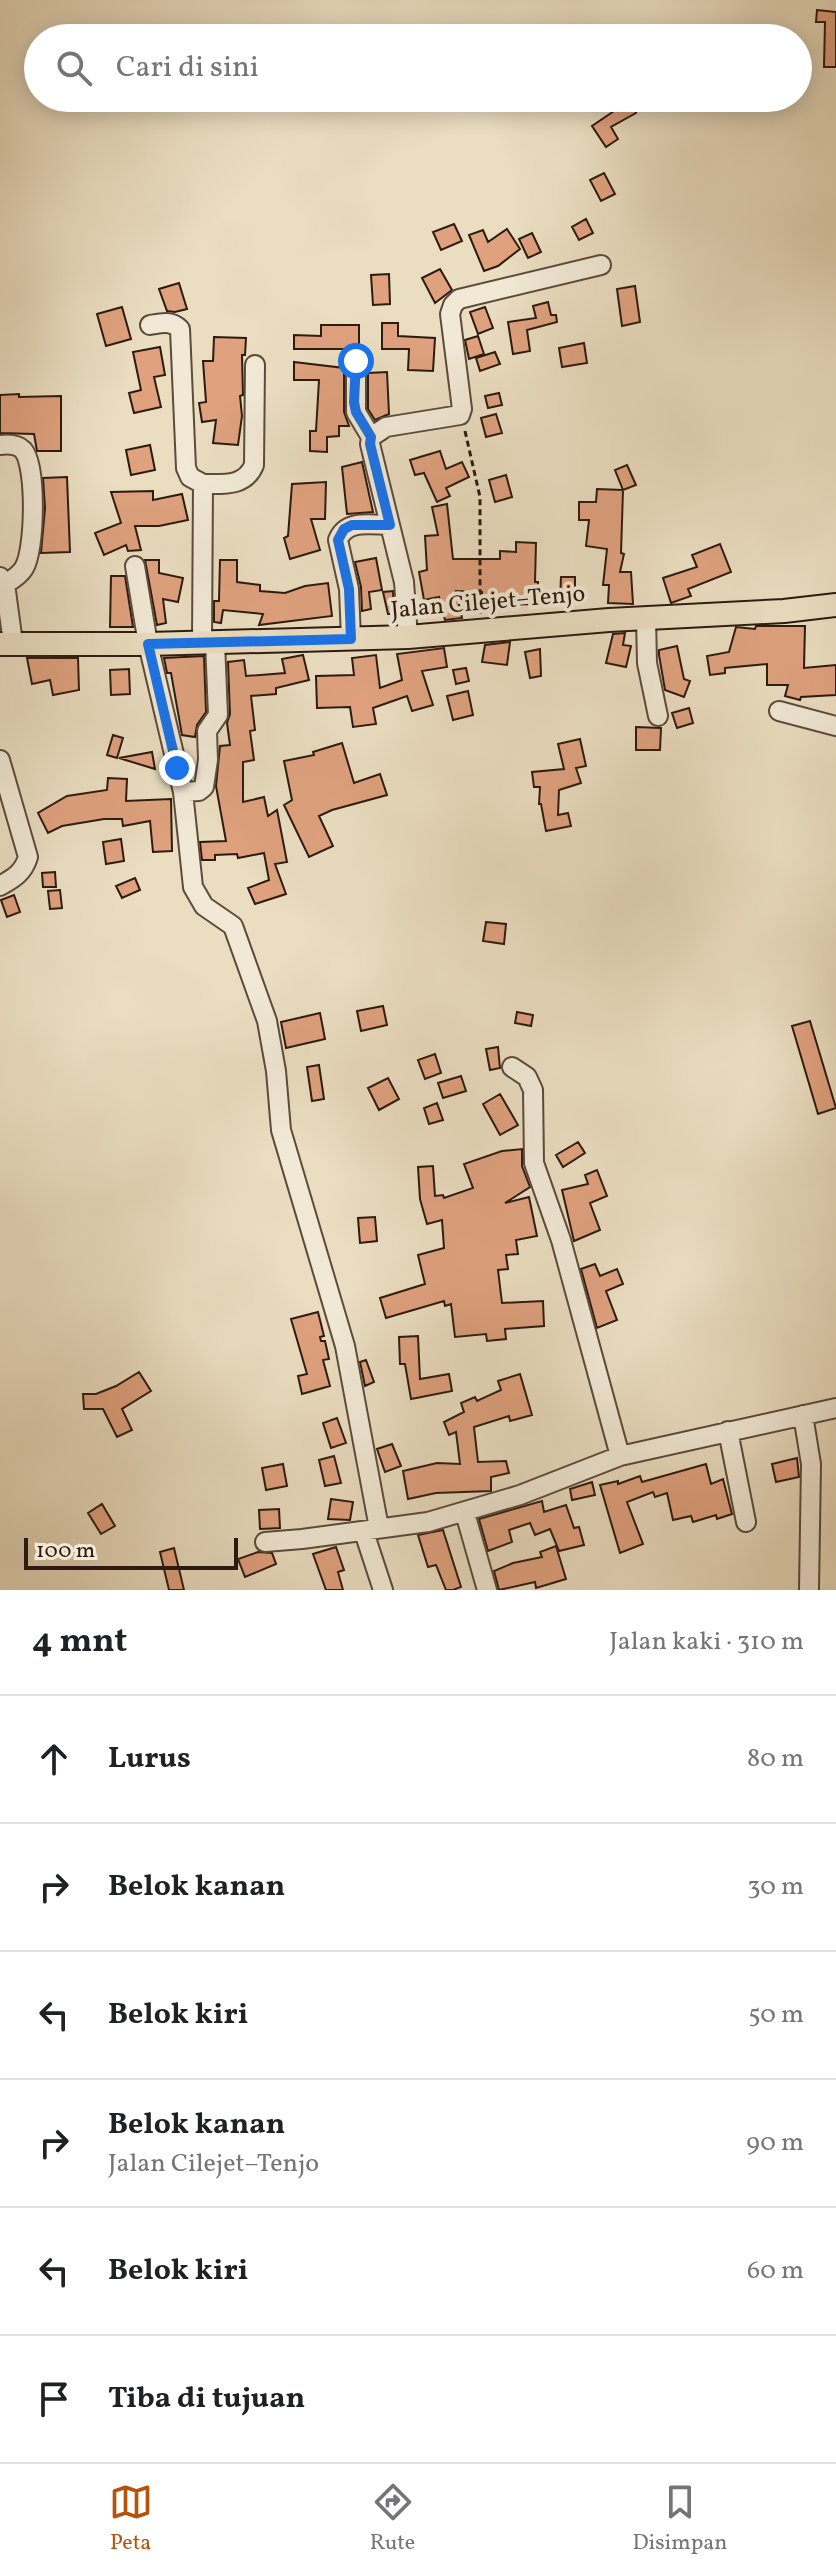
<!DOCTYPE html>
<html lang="id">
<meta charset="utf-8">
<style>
body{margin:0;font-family:Vollkorn,serif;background:#f2f2f2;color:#202124}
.scale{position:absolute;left:24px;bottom:20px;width:214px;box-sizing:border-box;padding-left:8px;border:4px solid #2d1a10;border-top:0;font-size:22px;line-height:28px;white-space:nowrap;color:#2d1a10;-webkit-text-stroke:6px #f1e9d6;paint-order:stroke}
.stop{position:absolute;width:24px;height:24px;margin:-18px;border:6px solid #1a73e8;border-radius:50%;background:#fff}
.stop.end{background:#1a73e8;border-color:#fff;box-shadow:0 2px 8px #0008}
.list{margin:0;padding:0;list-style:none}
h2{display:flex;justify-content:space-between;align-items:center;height:104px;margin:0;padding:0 32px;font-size:34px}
h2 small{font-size:26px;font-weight:400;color:#757577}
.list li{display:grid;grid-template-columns:52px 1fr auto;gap:24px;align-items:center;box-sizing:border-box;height:128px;padding:0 32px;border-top:2px solid #e0e0e0}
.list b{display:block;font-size:30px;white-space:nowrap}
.list p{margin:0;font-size:26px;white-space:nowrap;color:#757577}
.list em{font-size:26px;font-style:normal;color:#757577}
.icon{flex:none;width:44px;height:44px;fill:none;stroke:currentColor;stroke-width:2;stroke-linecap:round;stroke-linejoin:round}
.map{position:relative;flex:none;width:836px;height:1590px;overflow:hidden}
.search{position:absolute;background:#fff;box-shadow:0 4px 20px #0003;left:24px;right:24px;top:24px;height:88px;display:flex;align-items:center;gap:20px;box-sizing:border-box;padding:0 28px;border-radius:44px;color:#757577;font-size:30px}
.sheet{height:872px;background:#fff}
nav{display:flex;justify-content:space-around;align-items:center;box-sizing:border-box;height:112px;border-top:2px solid #e0e0e0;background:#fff;font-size:22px;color:#757577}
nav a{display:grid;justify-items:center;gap:4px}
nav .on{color:#b45309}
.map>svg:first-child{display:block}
.building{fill:#dfa17e;stroke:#2d1a10;stroke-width:2}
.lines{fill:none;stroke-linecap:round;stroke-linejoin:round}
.minor-casing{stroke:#5c4b3c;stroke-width:22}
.major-casing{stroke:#2d1a10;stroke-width:26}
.path{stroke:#2d1a10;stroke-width:3;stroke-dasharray:6 4;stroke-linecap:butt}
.minor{stroke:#f1e9d6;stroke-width:18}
.major{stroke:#eaddc0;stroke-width:22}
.route{stroke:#1a73e8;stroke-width:10}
.labels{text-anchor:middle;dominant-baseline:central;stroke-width:8;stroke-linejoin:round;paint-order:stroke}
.street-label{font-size:24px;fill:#2d1a10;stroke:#f1e9d6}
</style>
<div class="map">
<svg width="836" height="1590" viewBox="0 0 836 1590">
<rect width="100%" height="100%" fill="#eaddc0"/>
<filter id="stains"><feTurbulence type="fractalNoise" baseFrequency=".0025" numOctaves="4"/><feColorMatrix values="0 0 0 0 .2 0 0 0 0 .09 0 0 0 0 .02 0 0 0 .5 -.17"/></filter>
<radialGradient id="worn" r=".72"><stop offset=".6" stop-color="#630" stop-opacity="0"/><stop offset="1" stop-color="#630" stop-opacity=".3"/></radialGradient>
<!-- building -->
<path class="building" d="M817,10l19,2v55h-12l1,-45h-9z
M607,98h20l9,15 -25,14 7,12 -12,8 -14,-21 22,-15z
M604,173l11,21 -14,7 -11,-21z
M586,219l7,14 -14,7 -7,-13z
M454,224l8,17 -21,9 -8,-18z
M507,229l13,20 -22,17 -14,5 -15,-36 14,-5 5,12z
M532,233l9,19 -13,6 -9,-19z
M440,269l12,21 -17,13 -13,-25z
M389,274l1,30 -17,1 -2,-30z
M179,283l8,26 -12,3 -8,-1 -8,-22z
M635,286l5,36 -18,4 -5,-37z
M548,302l3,13h5l1,7 -30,8 3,21 -17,3 -5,-32 28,-4 -3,-12z
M122,307l9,32 -25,7 -9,-32z
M485,307l8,21 -15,6 -8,-22z
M382,323h16v13l37,2 -2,33 -25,-1 1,-21h-27z
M321,325h38v24h-65v-14l27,1z
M478,336l6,18 -15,5 -4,-19z
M214,337l32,1 -1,17h-3l1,40 -3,1 2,20 -4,29 -25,-2 3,-23 -14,2 -3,-19 7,-1 -3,-41h10z
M584,343l3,20 -25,4 -3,-19z
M160,347l5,28 -11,2 7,30 -27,6 -5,-20 12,-3 -8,-38z
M495,352l5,12 -20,7 -4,-13z
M294,362l50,6v44l5,14h-10v10l-12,1v15l-17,-1v-20h6l3,-51h-25z
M387,372l2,42 -14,6 -7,-11v-36z
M499,393l3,12 -14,3 -3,-12z
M19,394v3l42,-1v55h-24l-3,-17 -34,-1v-38z
M496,414l6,19 -16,4 -5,-19z
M150,445l5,25 -24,5 -5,-25z
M440,451l6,18 16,-7 7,15 -23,11 4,8 -13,6 -13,-29 -9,2 -5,-15z
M362,462l11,50 -26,2 -5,-47z
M627,465l9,20 -13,5 -8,-20z
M506,475l6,22 -17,5 -6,-22z
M67,477l3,75 -29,1 4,-45 -2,-30z
M326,482l-1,37h-14l9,31 -30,9 -6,-21 4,-2 4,-52z
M597,489l26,1 -2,63 3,1 -4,18h11l2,32 -25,-1 1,-18h-6l4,-36 -21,-3 3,-26h-10v-18h17z
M153,491v9l29,-6 6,26 -29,6h-24l6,24 -13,1 -2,-6 -22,10 -9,-22 26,-10 -10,-31z
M447,504l6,55h47v-8l16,1v-10l20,1 -1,39h3l1,22 -42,1 -1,7 -15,-1 1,-19 -26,-1 6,27 -17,2 -6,-23 -15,3 -5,-28 8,-2 -2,-34 13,-1 -6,-28z
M720,544l11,28 -43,17 3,7 -20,7 -8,-25 34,-11 -5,-12z
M376,558l6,32 -13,2 2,17 -9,2 -1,-24 -6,-25z
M145,560h14v13l24,5 -5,24 -15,-3 3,24 -9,2z
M220,560h17v22l23,3v6l25,2 20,-7 23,-3 4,33 -73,9 4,-11 -40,-4 -2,13 -7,-1v-21h5z
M111,576h14l8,51h-23z
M561,577h14v22h-15z
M393,591l1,23h-6l-5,-22z
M756,626h49l-1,42 32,-3v30l-35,2 -1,3 -15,-4 3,-11h-21v-21l-42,4v5l-15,2 -3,-19 22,-4 7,-25 19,2z
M625,633l-2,12 8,1 -5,21 -20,-4 7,-29z
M510,642l-3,23 -25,-3 3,-17z
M677,646l7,33 6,2 -6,16 -19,-7 -6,-35v-5z
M444,648l3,19 -25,4 11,34 -21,6 -5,-15 -34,12 3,16 -23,3 -3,-20 -33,1 -1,-32 38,-1 -2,-17 24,-3 4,33 22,-8 -5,-26z
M540,649l1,27 -11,2 -5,-26z
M303,655l6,25 -33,8v6l-25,2 4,34 -5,1 4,29 -11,2v40l21,-5 4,19 9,-6 10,52 -12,2 11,30 -31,10 -7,-16 21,-8 -5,-27 -26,5 -1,-4 -22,1v5h-13l-2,-18 26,-1 -10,-55 4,-40 10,-1 -3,-22 3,-9 -2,-52 16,-2 2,16 39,-3 -3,-14z
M204,656l2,56 -9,13 -2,12 -13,-2 -11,-62h-4l-3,-15z
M27,658h51l1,32 -26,5 -3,-15 -18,4z
M466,668l3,13 -13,3 -3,-14z
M129,669l1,25 -19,1 -1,-25z
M468,691l5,24 -20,5 -6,-24z
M689,708l4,15 -16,5 -5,-15z
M636,727l25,1 -1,22h-24z
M113,735l10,3 -6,20 -10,-3z
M580,739l6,27 -10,2 5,15 -22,7 -1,25 10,-2 3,13 -25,5 -5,-27h-2l1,-17h-6l-2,-15 32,-3 -6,-25z
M342,743l12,40 26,-9 7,21 -55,15 -13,6 14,30 -24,11 -25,-52 8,-5 -8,-39 30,-6 -1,-3z
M152,752l3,17 -36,-11z
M108,778l19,1 -1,22 45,-2 1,52 -19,1 -3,-31 -27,5 -1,-7h-18l-42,7 -14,7 -10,-20 29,-17 40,-6z
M121,839l3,22 -18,3 -3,-22z
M55,872l1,15h-13l-1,-14z
M135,878l5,12 -18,8 -6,-12z
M60,890l2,18 -12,1 -2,-18z
M14,895l6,17 -13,5 -6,-17z
M486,922l20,2 -2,20 -21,-3z
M383,1006l4,19 -26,6 -4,-20z
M517,1012l16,3 -2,11 -16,-3z
M320,1013l5,26 -39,9 -5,-26z
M810,1021l26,87 -18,6 -26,-88z
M498,1047l2,21 -10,2 -4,-21z
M435,1054l6,19 -16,6 -7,-19z
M319,1065l5,34 -12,2 -5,-34z
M461,1076l5,15 -23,7 -5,-15z
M388,1078l11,21 -20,11 -11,-22z
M500,1094l18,31 -18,10 -17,-31z
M437,1103l6,17 -14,4 -5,-16z
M578,1142l7,11 -22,14 -7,-12z
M522,1149v17l8,21 -25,16 24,-6 8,39 -21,4 2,14 -12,1 2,14 -10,1 4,33 41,-2 1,25 -39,3 1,10 -19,2 -1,-7 -31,3 -4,-33 -6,2 -1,-5 -58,17 -6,-20 45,-14 -7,-29 26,-7 -2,-28 -15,4 -7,-25 -2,-32 15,-1 2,30 8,-1 1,3 29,-10 -9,-24 38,-13z
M597,1170l10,26 -17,7 10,27 -26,11 -12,-51 26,-6 -3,-9z
M375,1217l2,24 -17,2 -2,-25z
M595,1264l5,12 17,-7 6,15 -17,7 11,29 -20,8 -16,-59z
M318,1312l6,24 -4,1 1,4h4l4,18 -6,1 7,26 -28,8 -4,-18 9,-2 -16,-55z
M418,1336l2,43 29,-5 3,17 -41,8 -6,-35h-5l-1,-27z
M366,1360l8,22 -9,4 -5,-24z
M139,1372l12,19 -29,18 10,21 -15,7 -14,-28h-19l-1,-15h13l20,-8z
M520,1374l12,41 -22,6 -1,-5 -35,11 4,35 28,-1 3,12 -18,4v14l-55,2 -28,6 -5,-28 34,-8 23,1 -4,-32 -7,3 -5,-13 20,-10 -3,-9 14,-6 2,4 24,-11 -3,-9z
M337,1418l9,25 -15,5 -8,-25z
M392,1444l9,22 -16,6 -8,-23z
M334,1456l7,27 -16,3 -6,-26z
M797,1458l2,19 -23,5 -4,-18z
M283,1464l4,22 -21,4 -4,-22z
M706,1464l5,20 12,-5 9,35 -15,5 -1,-4 -23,7 -2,-6 -18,4 -6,-27 -12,4 -2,-5 -26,10 16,42 -23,9 -20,-68 18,-4v3l22,-8 2,6z
M592,1482l3,13 -23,5 -2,-11z
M331,1499l22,3 -3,18 -22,-1z
M542,1501l2,11 22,-7 8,23 5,-1 5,18 -25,6 -9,-22 -15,6 -5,-12 -21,7 3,12 -24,9 -9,-32z
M102,1504l13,22 -14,8 -13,-21z
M279,1509l1,19 -20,1 -1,-19z
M443,1530l18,57 -8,3h-7l-10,-25 -8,2 -10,-32z
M556,1546l10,33 -30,9 -1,-6 -36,8 -5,-19 19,-8 29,-6 -2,-5z
M336,1547l8,23 -6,2 5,18h-17l-13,-36z
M174,1548l10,42h-15l-9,-38z
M258,1552l14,1 4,11 -31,13 -7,-18z"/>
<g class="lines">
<defs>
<path id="minor" d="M150,325c11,-2 21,-5 30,4l6,139 4,9 13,7
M356,361v51l15,25
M0,445c8,-1 17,-1 23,5 14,16 12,101 1,118 -4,7 -12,12 -19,16
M135,566l13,78 35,148
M0,577l5,7 8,59
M646,618l1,45 11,53
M408,637l-4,-55 -34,-138 1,-7 15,-10 74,-12 2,-6 -12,-95 3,-9 6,-6 142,-34
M351,639l-2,-50 -11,-49c8,-21 33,-15 52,-15
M202,642l1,-158c20,0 42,3 51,-19l1,-100
M215,642l3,73 -11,16 1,29 -4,27 -5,4 -16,1 10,95 11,19 29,20 34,95 9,50 5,59 64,216 34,182
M779,711l57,15
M0,760l28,97c-5,16 -14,21 -28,29
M512,1067l15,10 6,13 1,73 27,77 59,216
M803,1415l8,49 -2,126
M728,1431l18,91
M465,1513l22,77
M364,1532l19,58
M265,1542l37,-3 126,-17 92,-27 100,-39 216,-48"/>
<path id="major" d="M0,644h148l260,-7 201,-17 175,-9 52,-6"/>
</defs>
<!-- minor casing -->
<use href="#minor" class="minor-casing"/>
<!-- major casing -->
<use href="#major" class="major-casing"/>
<!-- path -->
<path class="path" d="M465,431l15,66v117"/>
<!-- minor -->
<use href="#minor" class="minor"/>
<!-- major -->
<use href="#major" class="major"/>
</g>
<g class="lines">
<!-- route -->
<path class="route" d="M177,768l-29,-124 203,-5 -2,-50 -11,-49 6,-11 8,-4h38l-20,-81 1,-7 -15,-25 -2,-10 2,-41"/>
</g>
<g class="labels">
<!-- street labels -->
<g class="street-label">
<text transform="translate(488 603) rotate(-5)">Jalan Cilejet–Tenjo</text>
</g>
</g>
<rect width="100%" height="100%" filter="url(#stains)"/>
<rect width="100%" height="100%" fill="url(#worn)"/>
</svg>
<div class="scale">100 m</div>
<div class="stop" style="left:356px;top:361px"></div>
<div class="stop end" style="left:177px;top:768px"></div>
<div class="search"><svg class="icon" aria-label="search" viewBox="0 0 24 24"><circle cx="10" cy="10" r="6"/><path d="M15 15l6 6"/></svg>Cari di sini</div>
</div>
<section class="sheet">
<h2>4 mnt<small>Jalan kaki · 310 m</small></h2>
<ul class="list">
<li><svg class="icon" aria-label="ahead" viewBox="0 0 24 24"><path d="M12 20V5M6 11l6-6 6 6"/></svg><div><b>Lurus</b></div><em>80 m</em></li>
<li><svg class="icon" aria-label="right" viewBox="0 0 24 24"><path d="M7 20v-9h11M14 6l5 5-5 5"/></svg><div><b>Belok kanan</b></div><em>30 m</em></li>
<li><svg class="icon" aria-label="left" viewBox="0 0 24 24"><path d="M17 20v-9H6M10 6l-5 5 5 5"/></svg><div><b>Belok kiri</b></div><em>50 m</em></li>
<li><svg class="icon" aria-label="right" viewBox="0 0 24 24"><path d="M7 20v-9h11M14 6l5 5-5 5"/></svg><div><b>Belok kanan</b><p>Jalan Cilejet–Tenjo</p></div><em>90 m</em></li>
<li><svg class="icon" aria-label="left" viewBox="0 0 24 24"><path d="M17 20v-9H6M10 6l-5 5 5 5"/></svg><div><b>Belok kiri</b></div><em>60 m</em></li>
<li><svg class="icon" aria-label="arrive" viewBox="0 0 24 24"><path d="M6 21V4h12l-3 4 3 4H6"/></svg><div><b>Tiba di tujuan</b></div></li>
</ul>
</section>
<nav>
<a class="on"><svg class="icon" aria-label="map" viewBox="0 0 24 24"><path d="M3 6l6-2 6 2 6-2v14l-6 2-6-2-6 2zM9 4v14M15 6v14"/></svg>Peta</a>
<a><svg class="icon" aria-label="directions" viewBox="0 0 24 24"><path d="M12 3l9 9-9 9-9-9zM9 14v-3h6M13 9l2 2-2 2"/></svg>Rute</a>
<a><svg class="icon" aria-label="saved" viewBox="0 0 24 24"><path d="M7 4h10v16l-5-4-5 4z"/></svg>Disimpan</a>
</nav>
